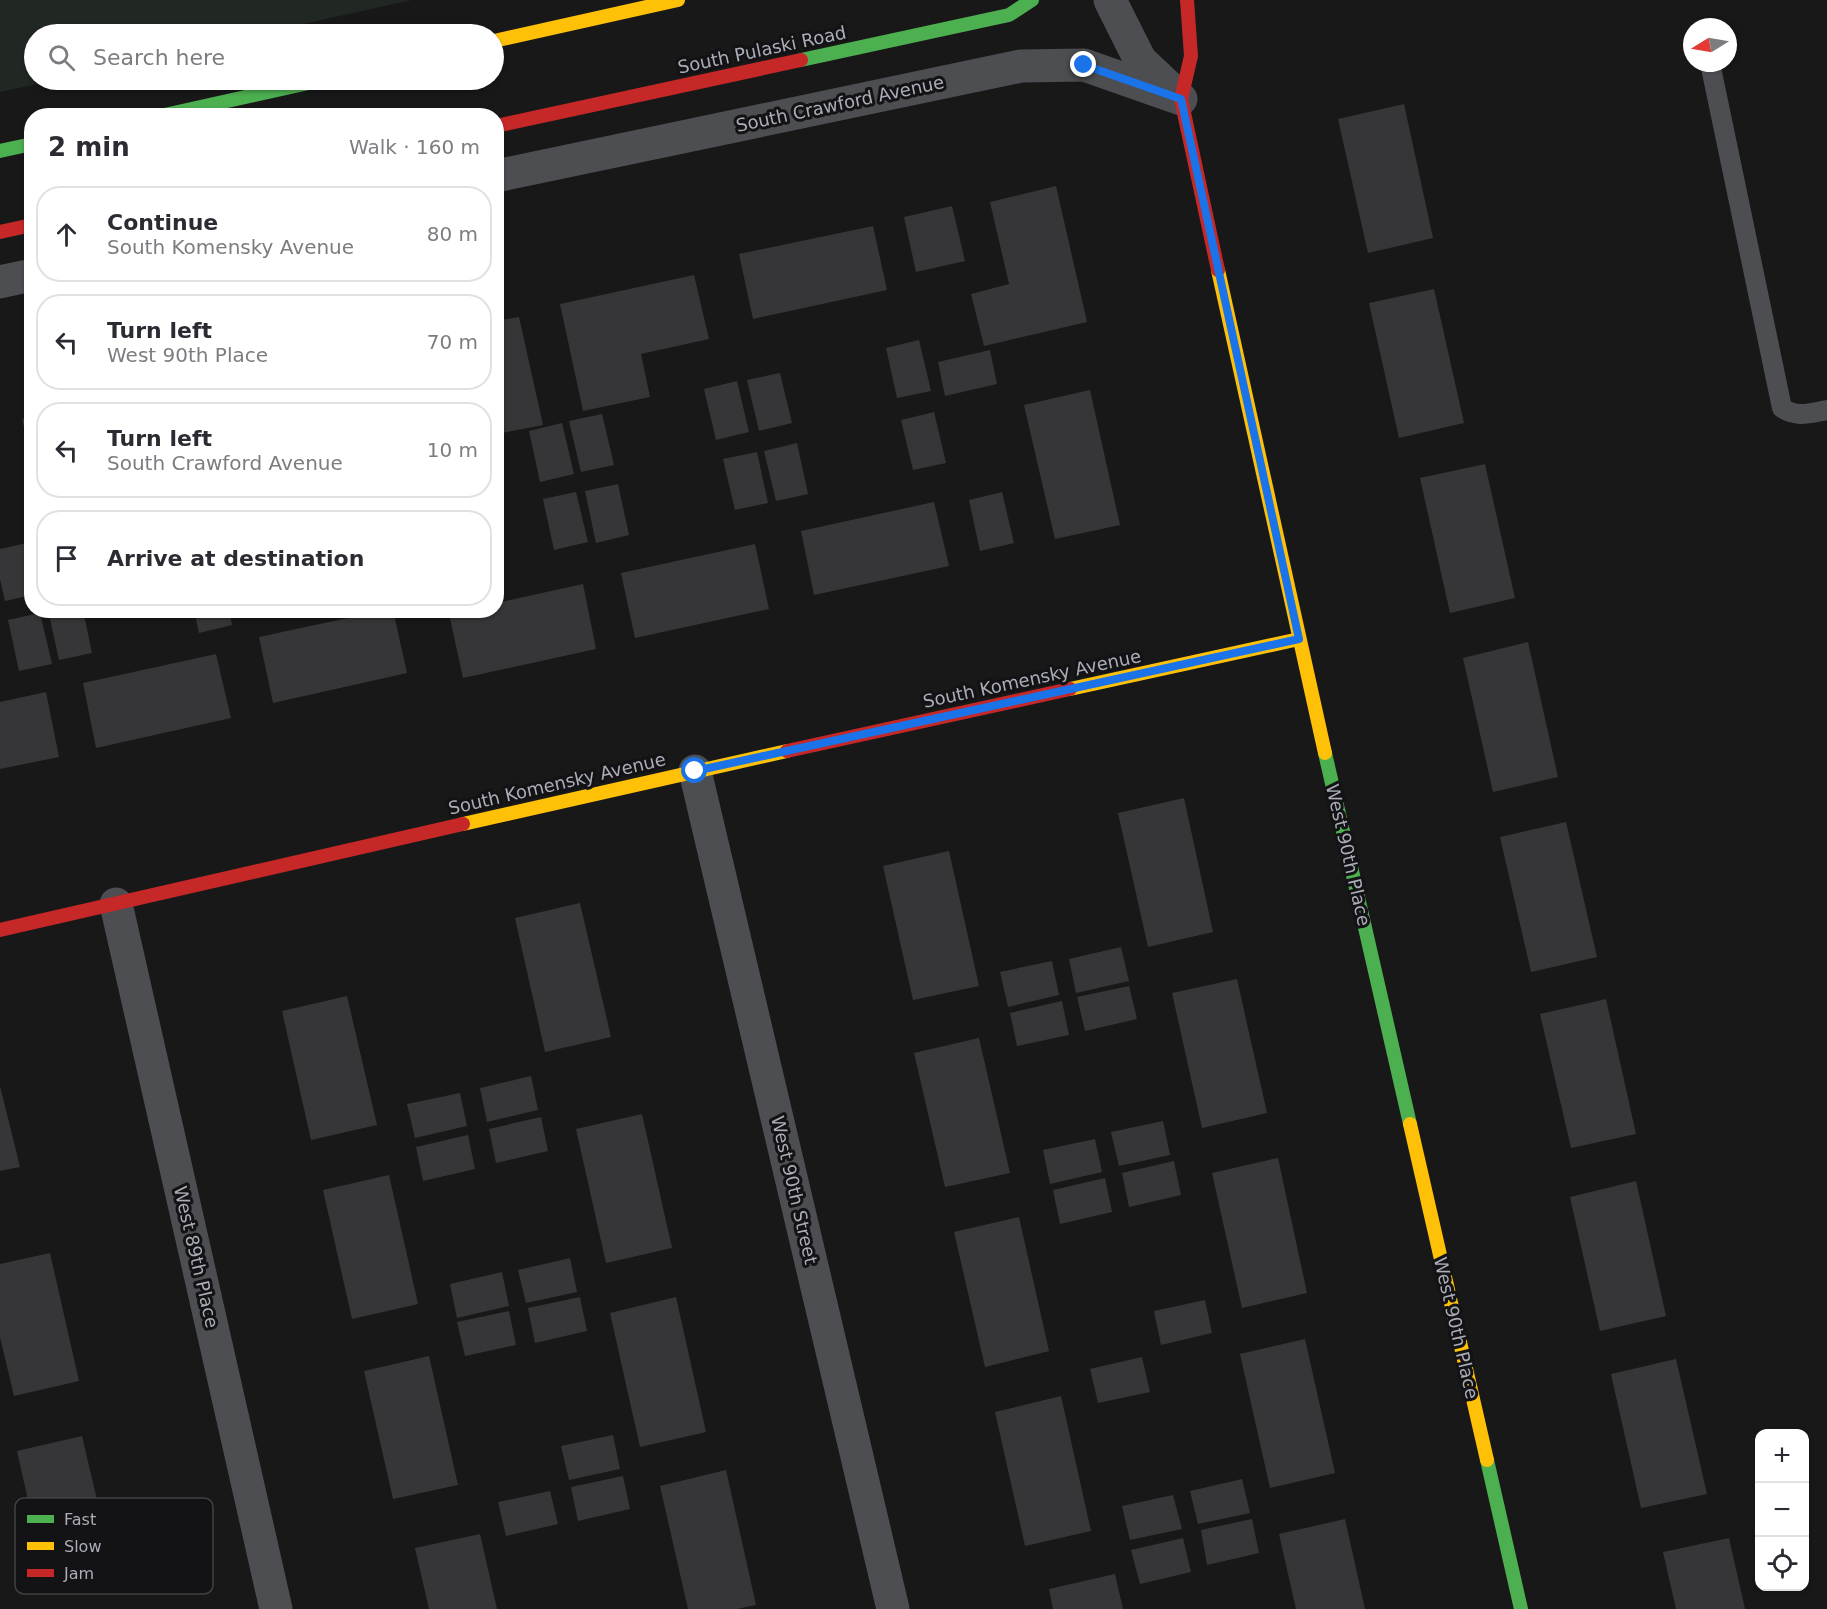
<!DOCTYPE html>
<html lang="en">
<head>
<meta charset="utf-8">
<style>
	body { margin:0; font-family:"DejaVu Sans",sans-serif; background:#f2f2f3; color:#2b2b33 }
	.controls { position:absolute; right:18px; bottom:18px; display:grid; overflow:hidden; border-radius:12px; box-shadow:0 2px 4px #0004 }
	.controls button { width:54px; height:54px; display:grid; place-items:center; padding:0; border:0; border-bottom:2px solid #e1e1e2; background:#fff; color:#2b2b33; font:30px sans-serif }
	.compass { position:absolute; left:1683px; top:18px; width:54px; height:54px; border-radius:50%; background:#fff; box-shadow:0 2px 4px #0004; rotate:259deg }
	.stop { position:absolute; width:18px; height:18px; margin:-14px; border:4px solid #1a73e8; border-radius:50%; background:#fff }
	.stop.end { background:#1a73e8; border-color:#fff; box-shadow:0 2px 6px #0008 }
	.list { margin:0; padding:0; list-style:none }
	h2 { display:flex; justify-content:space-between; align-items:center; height:78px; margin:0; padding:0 24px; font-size:26px }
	h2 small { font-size:20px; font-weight:400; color:#7c7c81 }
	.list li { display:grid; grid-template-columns:39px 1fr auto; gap:18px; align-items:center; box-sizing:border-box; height:96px; margin:0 12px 12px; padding:0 12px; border:2px solid #e1e1e2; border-radius:24px }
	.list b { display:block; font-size:22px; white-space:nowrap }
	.list p { margin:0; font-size:20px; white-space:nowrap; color:#7c7c81 }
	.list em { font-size:20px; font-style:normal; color:#7c7c81 }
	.icon { flex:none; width:33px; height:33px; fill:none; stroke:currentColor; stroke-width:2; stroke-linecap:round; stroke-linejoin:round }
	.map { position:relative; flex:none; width:1827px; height:1609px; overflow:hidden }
	.search { position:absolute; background:#fff; box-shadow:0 2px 4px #0004; left:24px; top:24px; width:480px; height:66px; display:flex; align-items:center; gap:15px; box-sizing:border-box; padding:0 21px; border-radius:33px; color:#7c7c81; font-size:22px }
	.panel { position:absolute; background:#fff; box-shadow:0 2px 4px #0004; left:24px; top:108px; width:480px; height:510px; border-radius:24px }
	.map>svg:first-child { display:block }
	.green { fill:#212722 }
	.building { fill:#363638 }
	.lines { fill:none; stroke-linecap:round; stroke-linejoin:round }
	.lane { stroke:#4d4e51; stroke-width:20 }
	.street { stroke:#4d4e51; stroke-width:33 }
	.fast { stroke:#4caf50; stroke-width:14 }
	.slow { stroke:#ffc107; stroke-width:14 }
	.jam { stroke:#c62828; stroke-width:14 }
	.route { stroke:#1a73e8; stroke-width:8 }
	.labels { text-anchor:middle; stroke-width:6; stroke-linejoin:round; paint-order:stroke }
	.street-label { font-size:18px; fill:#abadb8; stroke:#131214 }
	.key { fill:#131214; stroke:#414045; stroke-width:1.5 }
	.key-label { font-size:16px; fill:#abadb8 }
</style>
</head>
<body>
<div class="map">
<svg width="1827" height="1609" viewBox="0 0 1827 1609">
	<rect width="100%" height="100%" fill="#181818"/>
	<polygon class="green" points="0,0 412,0 258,34 34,34 34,80 57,80 0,92"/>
	<g class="building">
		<polygon points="1404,104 1433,238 1368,253 1338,119"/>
		<polygon points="1056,186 1087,322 984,346 971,294 1009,284 990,202"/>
		<polygon points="952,206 965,261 916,272 904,217"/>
		<polygon points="873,226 887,290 753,319 739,254"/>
		<polygon points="694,275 709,339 641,354 650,397 583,411 560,304"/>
		<polygon points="1434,289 1464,423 1399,438 1369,303"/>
		<polygon points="519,317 543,425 502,433 496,408 496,321"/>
		<polygon points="919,340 931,391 897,398 886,348"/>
		<polygon points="990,350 997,384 945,396 938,362"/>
		<polygon points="780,373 792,423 759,431 747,380"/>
		<polygon points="737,381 749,432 716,440 704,389"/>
		<polygon points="1090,390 1120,525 1055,539 1024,405"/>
		<polygon points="934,412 946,463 913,470 901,420"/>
		<polygon points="602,414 614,465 581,472 569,421"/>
		<polygon points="32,417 32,457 31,457 22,419"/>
		<polygon points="562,423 574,474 540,482 529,431"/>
		<polygon points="797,443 808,494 776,501 764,451"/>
		<polygon points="757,452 768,503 735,510 723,459"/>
		<polygon points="1485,464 1515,598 1450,613 1420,478"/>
		<polygon points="618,484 629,535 596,543 585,491"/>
		<polygon points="576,492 588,542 554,550 543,499"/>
		<polygon points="1002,492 1014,543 980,551 969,500"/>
		<polygon points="934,502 949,566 814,595 801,531"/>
		<polygon points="27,543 32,564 32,595 5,601 0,579 0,549"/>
		<polygon points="755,544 769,609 635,638 621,573"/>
		<polygon points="583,584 596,649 463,678 449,614 464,610 496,610 496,603"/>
		<polygon points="48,610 83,610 92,653 59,660"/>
		<polygon points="194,610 229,610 232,625 199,633"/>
		<polygon points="385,610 393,610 407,673 273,703 259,637"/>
		<polygon points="40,613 52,664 19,671 8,620"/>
		<polygon points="1528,642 1558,777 1493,792 1463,658"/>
		<polygon points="216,654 231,718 96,748 83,683"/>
		<polygon points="46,692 59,757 0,769 0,702"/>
		<polygon points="1184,798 1213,932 1148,947 1118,813"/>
		<polygon points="1566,822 1597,957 1531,972 1500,837"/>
		<polygon points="949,851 979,986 913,1000 883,866"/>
		<polygon points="580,903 611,1037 545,1052 515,918"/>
		<polygon points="1121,947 1129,981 1076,993 1069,959"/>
		<polygon points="1052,961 1059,995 1008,1007 1000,972"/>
		<polygon points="1237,979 1267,1113 1202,1128 1172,993"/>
		<polygon points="1129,986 1137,1019 1085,1031 1077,997"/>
		<polygon points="347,996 377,1125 311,1140 282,1011"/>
		<polygon points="1606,999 1636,1134 1571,1148 1540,1014"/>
		<polygon points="1062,1001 1069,1035 1017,1046 1010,1013"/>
		<polygon points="979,1038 1010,1173 945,1187 914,1053"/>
		<polygon points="531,1076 538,1110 487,1122 480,1088"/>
		<polygon points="0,1086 20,1167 0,1171"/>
		<polygon points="460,1093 467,1126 415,1138 407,1104"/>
		<polygon points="642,1114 672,1248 606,1263 576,1129"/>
		<polygon points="541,1117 548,1151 496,1163 489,1129"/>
		<polygon points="1163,1121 1170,1155 1119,1166 1111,1132"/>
		<polygon points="468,1135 475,1169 423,1181 416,1147"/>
		<polygon points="1095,1139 1102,1172 1050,1184 1043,1150"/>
		<polygon points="1278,1158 1307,1293 1242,1308 1212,1173"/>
		<polygon points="1174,1161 1181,1195 1129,1207 1122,1173"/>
		<polygon points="389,1175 418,1304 352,1319 323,1190"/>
		<polygon points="1105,1178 1112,1212 1060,1224 1053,1190"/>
		<polygon points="1636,1181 1666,1316 1600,1331 1570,1197"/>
		<polygon points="1019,1217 1049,1351 985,1367 954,1232"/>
		<polygon points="50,1253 79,1381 14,1396 0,1337 0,1264"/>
		<polygon points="570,1258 577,1292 526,1303 518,1270"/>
		<polygon points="502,1272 509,1306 457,1318 450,1284"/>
		<polygon points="580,1297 587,1331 535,1343 528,1308"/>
		<polygon points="676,1297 706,1432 640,1447 610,1313"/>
		<polygon points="1205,1300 1212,1333 1161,1345 1154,1311"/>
		<polygon points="509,1311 516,1345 465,1356 457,1322"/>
		<polygon points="1305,1339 1335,1473 1270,1488 1240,1354"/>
		<polygon points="429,1356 458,1485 393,1499 364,1371"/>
		<polygon points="1142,1357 1150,1392 1098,1403 1090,1369"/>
		<polygon points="1676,1359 1707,1494 1641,1508 1611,1374"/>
		<polygon points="1061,1396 1091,1531 1025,1546 995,1412"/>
		<polygon points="613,1435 620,1469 569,1480 561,1446"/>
		<polygon points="82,1436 112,1564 46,1580 17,1451"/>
		<polygon points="726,1470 756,1605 737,1609 688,1609 660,1486"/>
		<polygon points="623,1476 630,1509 578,1521 571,1487"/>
		<polygon points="1242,1479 1250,1513 1198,1524 1190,1491"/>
		<polygon points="550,1491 558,1524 506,1536 498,1502"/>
		<polygon points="1173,1495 1182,1529 1130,1540 1122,1506"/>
		<polygon points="1252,1519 1259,1553 1207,1565 1201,1530"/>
		<polygon points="1345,1519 1365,1609 1296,1609 1279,1534"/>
		<polygon points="480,1534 497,1609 429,1609 415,1548"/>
		<polygon points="1183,1538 1191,1572 1140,1584 1131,1550"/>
		<polygon points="1729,1538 1745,1609 1676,1609 1663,1552"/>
		<polygon points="1115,1574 1123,1609 1053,1609 1049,1589"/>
	</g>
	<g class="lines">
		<path class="lane" d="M1710 63 1782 408C1797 418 1810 413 1827 410"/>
		<g class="street">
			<polyline points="1110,0 1140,60 1173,91"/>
			<polyline points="496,176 1021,66 1084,65 1181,99"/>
			<polyline points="0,282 32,275"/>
			<polyline points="695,771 893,1609"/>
			<polyline points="116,904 276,1609"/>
		</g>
		<g class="fast">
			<polyline points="801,60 1009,15 1032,0"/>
			<polyline points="160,116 322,80"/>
			<polyline points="0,151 32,144"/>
			<polyline points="1325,753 1410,1124"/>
			<polyline points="1487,1460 1521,1609"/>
		</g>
		<g class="slow">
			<polyline points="494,41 678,0"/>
			<polyline points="1218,270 1325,753"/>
			<polyline points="1070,689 1299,639"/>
			<polyline points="463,824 787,751"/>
			<polyline points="1410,1124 1487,1460"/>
		</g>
		<g class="jam">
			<polyline points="1187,0 1191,56 1181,99 1218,270"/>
			<polyline points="496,126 801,60"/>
			<polyline points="0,232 32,225"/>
			<polyline points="787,751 1070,689"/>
			<polyline points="0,930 463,824"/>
		</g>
	</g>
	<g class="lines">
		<polyline class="route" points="695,771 1299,639 1181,99 1084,65"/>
	</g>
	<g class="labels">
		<g class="street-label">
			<text transform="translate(762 50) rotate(-12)" y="6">South Pulaski Road</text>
			<text transform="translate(840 104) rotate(-12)" y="6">South Crawford Avenue</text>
			<text transform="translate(1032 679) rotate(-12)" y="6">South Komensky Avenue</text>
			<text transform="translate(557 784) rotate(-13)" y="6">South Komensky Avenue</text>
			<text transform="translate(1348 855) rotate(77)" y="6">West 90th Place</text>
			<text transform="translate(794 1190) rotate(77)" y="6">West 90th Street</text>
			<text transform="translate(196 1257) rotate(77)" y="6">West 89th Place</text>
			<text transform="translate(1456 1328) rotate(77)" y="6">West 90th Place</text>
		</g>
	</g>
	<rect x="15" y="1498" width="198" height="96" rx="9" class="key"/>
	<rect x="27" y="1515" width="27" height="8" fill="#4caf50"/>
	<rect x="27" y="1542" width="27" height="8" fill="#ffc107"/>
	<rect x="27" y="1569" width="27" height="8" fill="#c62828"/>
	<g class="key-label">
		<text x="64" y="1525">Fast</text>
		<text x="64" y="1552">Slow</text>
		<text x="64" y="1579">Jam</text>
	</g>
</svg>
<div class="controls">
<button>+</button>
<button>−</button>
<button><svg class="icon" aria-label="locate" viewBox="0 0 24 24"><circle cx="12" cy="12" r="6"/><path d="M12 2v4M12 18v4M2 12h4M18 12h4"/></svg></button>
</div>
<svg class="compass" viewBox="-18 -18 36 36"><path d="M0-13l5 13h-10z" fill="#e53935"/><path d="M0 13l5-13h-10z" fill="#7c7c81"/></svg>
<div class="stop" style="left:695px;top:771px"></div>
<div class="stop end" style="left:1084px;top:65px"></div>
<div class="search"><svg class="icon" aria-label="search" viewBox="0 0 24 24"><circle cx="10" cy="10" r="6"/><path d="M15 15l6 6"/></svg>Search here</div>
<section class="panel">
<h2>2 min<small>Walk · 160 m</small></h2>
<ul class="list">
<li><svg class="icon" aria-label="ahead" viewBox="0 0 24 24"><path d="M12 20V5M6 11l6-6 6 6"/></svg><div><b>Continue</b><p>South Komensky Avenue</p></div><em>80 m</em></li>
<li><svg class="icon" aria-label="left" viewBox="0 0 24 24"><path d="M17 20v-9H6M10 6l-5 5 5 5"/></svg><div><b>Turn left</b><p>West 90th Place</p></div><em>70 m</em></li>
<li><svg class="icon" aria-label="left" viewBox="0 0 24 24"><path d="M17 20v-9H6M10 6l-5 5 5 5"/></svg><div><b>Turn left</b><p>South Crawford Avenue</p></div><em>10 m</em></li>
<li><svg class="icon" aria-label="arrive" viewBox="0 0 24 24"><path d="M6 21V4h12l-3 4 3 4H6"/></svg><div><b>Arrive at destination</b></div></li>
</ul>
</section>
</div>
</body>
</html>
